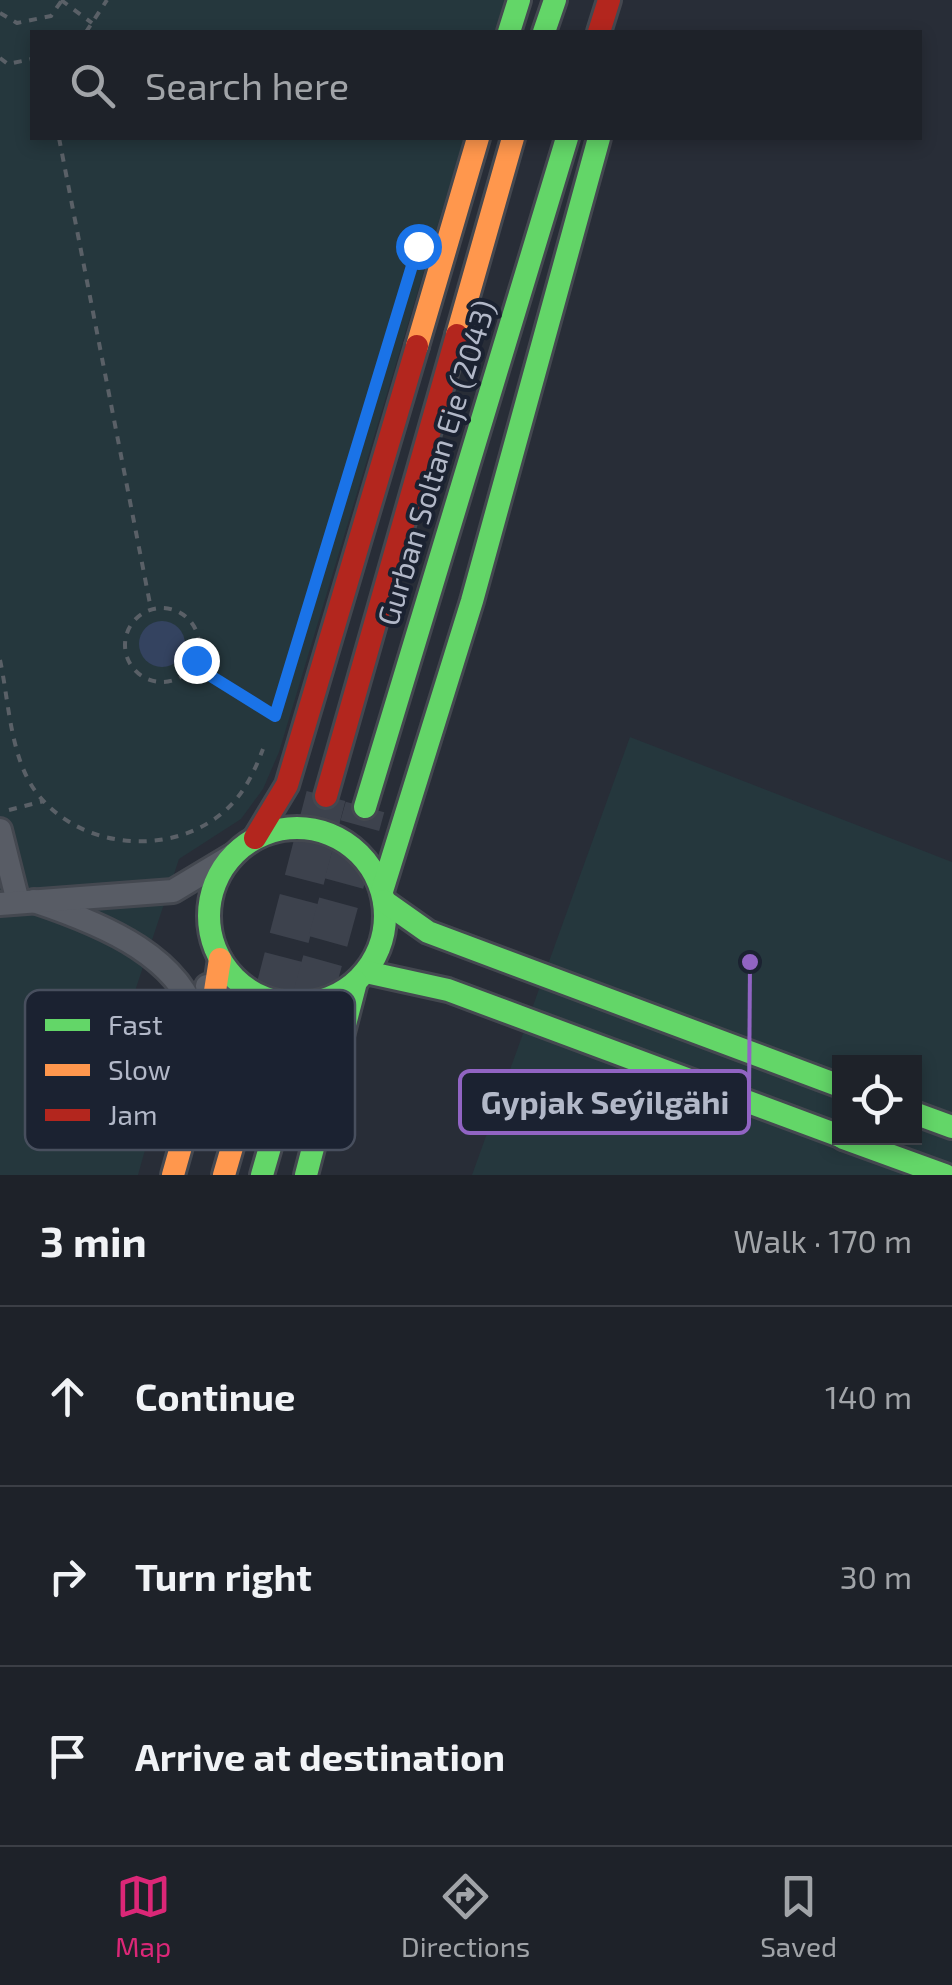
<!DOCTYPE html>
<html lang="en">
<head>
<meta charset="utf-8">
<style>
	body { margin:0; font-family:"Exo 2",sans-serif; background:#2b2f35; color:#f1f3f6 }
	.controls { position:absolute; right:30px; bottom:30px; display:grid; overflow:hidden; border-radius:0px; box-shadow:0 5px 15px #0003 }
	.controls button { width:90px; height:90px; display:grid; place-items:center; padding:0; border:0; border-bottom:2px solid #3c3f46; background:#1e2229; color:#f1f3f6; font:50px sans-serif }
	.stop { position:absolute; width:30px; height:30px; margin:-22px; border:8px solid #1a73e8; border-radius:50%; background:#fff }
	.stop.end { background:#1a73e8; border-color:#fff; box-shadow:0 2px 10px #0008 }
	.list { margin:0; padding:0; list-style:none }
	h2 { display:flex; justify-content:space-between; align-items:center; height:130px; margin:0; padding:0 40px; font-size:42px }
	h2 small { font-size:32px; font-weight:400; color:#a1a4a8 }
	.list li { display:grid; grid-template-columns:65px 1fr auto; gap:30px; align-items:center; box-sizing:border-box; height:180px; padding:0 40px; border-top:2px solid #3c3f46 }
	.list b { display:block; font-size:38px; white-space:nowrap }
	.list em { font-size:32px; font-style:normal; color:#a1a4a8 }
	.icon { flex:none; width:55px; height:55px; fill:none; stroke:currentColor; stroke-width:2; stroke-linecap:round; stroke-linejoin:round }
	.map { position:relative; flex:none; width:952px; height:1175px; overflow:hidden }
	.search { position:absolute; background:#1e2229; box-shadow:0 5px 15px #0003; left:30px; right:30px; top:30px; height:110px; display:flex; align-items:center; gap:25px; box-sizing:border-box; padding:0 35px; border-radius:0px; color:#a1a4a8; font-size:38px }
	.sheet { height:670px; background:#1e2229 }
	nav { display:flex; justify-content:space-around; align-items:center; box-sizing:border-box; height:140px; border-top:2px solid #3c3f46; background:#1e2229; font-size:28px; color:#a1a4a8 }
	nav a { display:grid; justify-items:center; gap:5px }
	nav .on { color:#db2777 }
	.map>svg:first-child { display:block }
	.green { fill:#25373d; fill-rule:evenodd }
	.water { fill:#344360 }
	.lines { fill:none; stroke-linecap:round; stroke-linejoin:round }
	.highway-tunnel { stroke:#3d424d; stroke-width:40; stroke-dasharray:40 20; stroke-linecap:butt }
	.street-casing { stroke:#444850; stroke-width:28 }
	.fast-casing { stroke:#444850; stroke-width:28 }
	.slow-casing { stroke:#444850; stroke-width:28 }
	.jam-casing { stroke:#444850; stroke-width:28 }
	.path { stroke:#5a6067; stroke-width:4; stroke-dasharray:8 8; stroke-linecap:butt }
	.street { stroke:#585c65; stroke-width:22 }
	.fast { stroke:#63d668; stroke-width:22 }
	.slow { stroke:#ff974d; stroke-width:22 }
	.jam { stroke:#b3261e; stroke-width:22 }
	.route { stroke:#1a73e8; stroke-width:12 }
	.labels { text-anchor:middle; stroke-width:8; stroke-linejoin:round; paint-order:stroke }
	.street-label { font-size:30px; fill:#b2b8c8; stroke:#1b2231 }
	.key { fill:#1b2231; stroke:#484f5e; stroke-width:2.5 }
	.key-label { font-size:28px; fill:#b2b8c8 }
	.leader { fill:none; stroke:#9164c3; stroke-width:4 }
	.callout-dot { fill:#9164c3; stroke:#1b2231; stroke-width:4 }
	.callout { fill:#1b2231; stroke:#9164c3; stroke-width:4 }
	.callout-label { font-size:32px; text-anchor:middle; font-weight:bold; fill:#b2b8c8 }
</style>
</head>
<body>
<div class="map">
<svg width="952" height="1175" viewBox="0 0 952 1175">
	<rect width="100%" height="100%" fill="#282d37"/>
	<g class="green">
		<polygon points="0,0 505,0 495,32 32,32 32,138 464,138 279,752 263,789 241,819 179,859 135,991 159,1055 161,1093 138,1175 0,1175"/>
		<path d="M630 737 952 862V1175H472ZM840 1062H914V1138H840Z"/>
	</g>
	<circle class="water" cx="162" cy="644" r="23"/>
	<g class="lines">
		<g class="highway-tunnel">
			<polyline points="259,1054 326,796"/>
			<polyline points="296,1057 365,807"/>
		</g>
		<g class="street-casing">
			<g id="street">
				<polyline points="0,830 18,902"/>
				<path d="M34 901C97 922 193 958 200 1037"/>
				<polyline points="0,904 173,891 233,855"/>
				<polyline points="207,986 258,996"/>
			</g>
		</g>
		<g class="fast-casing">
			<g id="fast">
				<polyline points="509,32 519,0"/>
				<polyline points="544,32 555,0"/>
				<polyline points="365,807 567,138"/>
				<circle cx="297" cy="916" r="88"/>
				<polyline points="382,891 472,601 599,138"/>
				<polyline points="384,901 428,932 840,1086"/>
				<polyline points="366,972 448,990 840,1136"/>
				<polyline points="914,1113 952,1127"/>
				<polyline points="843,1138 945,1175"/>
				<polyline points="262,1175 296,1057"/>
				<polyline points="306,1175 356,982"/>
			</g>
		</g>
		<g class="slow-casing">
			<g id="slow">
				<polyline points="457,335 513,138"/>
				<polyline points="417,346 478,138"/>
				<polyline points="173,1175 203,1068 220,959"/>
				<polyline points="224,1175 259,1054"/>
			</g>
		</g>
		<g class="jam-casing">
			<g id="jam">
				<polyline points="599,32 609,0"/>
				<polyline points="326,796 457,335"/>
				<polyline points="255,838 287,785 417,346"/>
			</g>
		</g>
		<g class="path">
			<polyline points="61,0 92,23"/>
			<polyline points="0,13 17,23 51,16 62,0"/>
			<polyline points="86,32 107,0"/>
			<polyline points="0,58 8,64 32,59"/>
			<polyline points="59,138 151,609"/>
			<circle cx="162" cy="645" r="37"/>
			<path d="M0 660C9 701 10 757 36 792 80 851 175 858 228 808 245 792 255 770 263 749"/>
			<polyline points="193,665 273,716"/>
			<polyline points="9,810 44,801"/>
		</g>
		<use href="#street" class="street"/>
		<use href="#fast" class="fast"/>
		<use href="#slow" class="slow"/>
		<use href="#jam" class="jam"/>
	</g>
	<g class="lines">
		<polyline class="route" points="196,660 193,665 275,716 418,246"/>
	</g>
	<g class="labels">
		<g class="street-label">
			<text transform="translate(437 463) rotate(-73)" y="10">Gurban Soltan Eje (2043)</text>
		</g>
	</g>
	<rect x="25" y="990" width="330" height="160" rx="15" class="key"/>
	<rect x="45" y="1019" width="45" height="12" fill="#63d668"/>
	<rect x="45" y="1064" width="45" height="12" fill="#ff974d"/>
	<rect x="45" y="1109" width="45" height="12" fill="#b3261e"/>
	<g class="key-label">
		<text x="108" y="1035">Fast</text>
		<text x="108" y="1080">Slow</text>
		<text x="108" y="1125">Jam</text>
	</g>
	<path class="leader" d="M750 962L749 1102"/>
	<circle class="callout-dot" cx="750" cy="962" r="10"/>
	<rect class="callout" x="460" y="1071" width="289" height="62" rx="10"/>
	<g class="callout-label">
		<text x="605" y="1114">Gypjak Seýilgähi</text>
	</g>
</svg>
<div class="controls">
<button><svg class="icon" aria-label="locate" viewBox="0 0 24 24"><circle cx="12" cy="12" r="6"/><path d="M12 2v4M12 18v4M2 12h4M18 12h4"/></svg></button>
</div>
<div class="stop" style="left:418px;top:246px"></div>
<div class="stop end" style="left:196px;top:660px"></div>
<div class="search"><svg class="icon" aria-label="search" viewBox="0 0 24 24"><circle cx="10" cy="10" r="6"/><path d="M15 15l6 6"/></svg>Search here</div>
</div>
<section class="sheet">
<h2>3 min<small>Walk · 170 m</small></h2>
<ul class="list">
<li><svg class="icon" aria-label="ahead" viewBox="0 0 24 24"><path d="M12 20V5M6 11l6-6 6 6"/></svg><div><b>Continue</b></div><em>140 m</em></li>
<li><svg class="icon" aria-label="right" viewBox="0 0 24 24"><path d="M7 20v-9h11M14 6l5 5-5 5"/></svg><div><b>Turn right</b></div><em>30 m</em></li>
<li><svg class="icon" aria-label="arrive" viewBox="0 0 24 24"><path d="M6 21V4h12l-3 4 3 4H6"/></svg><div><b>Arrive at destination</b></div></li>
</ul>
</section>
<nav>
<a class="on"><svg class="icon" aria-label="map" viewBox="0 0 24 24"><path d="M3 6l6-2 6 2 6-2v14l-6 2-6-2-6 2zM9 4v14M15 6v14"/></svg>Map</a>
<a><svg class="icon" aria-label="directions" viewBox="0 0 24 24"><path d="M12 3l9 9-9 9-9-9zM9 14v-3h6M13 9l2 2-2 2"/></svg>Directions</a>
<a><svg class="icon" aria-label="saved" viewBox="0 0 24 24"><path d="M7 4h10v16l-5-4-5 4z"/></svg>Saved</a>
</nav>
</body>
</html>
